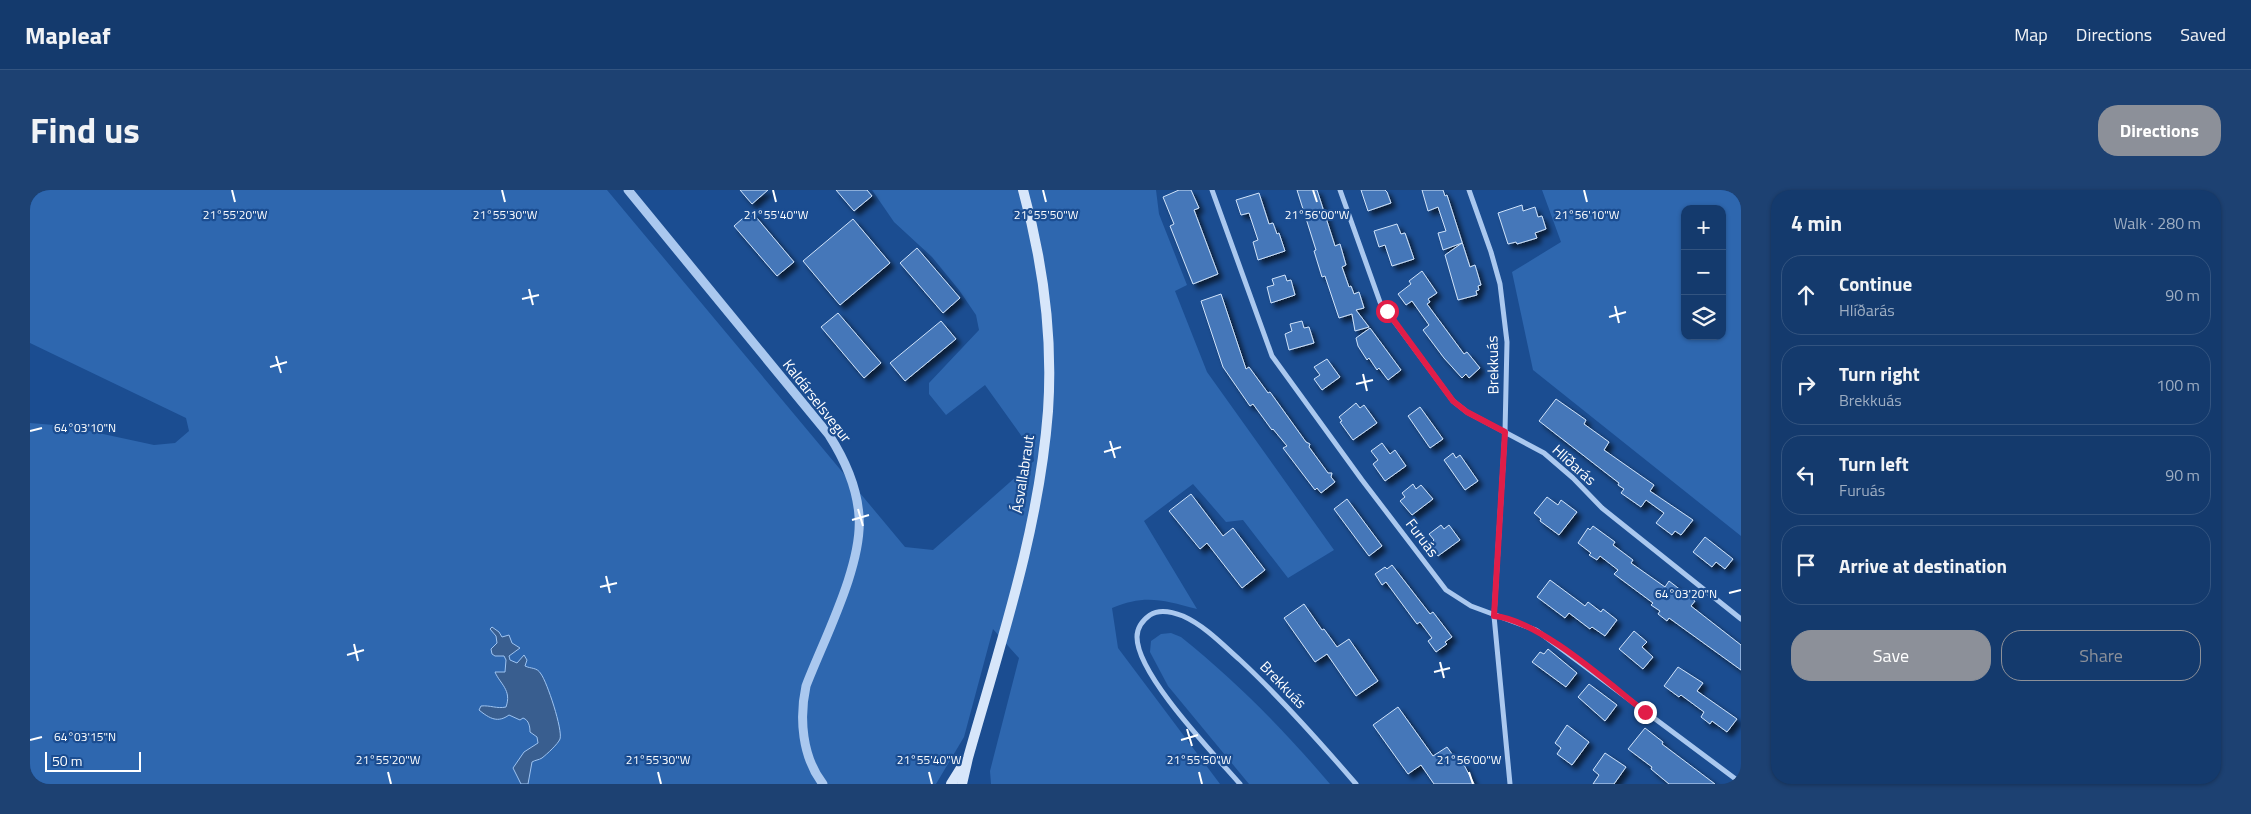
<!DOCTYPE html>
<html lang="en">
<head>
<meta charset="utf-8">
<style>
	body { margin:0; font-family:"Titillium Web",sans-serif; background:#1d4172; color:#f1f3f6 }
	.controls { position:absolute; right:15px; top:15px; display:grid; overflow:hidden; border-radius:10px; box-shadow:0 1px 4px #0004 }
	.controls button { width:45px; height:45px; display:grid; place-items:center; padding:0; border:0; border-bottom:1px solid #335480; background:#143a6d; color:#f1f3f6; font:25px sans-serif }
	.scale { position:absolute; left:15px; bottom:12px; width:96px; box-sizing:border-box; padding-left:5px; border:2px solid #fff; border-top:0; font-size:14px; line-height:18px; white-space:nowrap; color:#fff; -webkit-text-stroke:4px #1b4d91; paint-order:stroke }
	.stop { position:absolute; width:15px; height:15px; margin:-11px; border:4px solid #e11d48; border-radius:50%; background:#fff }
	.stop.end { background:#e11d48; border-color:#fff; box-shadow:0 1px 5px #0008 }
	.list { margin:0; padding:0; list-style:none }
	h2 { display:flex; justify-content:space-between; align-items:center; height:65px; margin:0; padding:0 20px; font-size:21px }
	h2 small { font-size:16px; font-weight:400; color:#9dadc2 }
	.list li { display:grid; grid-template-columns:32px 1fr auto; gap:15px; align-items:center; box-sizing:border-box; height:80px; margin:0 10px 10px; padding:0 10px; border:1px solid #335480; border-radius:20px }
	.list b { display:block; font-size:19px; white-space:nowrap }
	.list p { margin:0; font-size:16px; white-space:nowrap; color:#9dadc2 }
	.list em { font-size:16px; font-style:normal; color:#9dadc2 }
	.actions { display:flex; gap:10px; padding:15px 20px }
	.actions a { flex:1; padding:11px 0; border:1px solid #8c9099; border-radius:20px; text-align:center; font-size:18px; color:#8c9099 }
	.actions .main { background:#8c9099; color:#fff }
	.icon { flex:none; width:28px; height:28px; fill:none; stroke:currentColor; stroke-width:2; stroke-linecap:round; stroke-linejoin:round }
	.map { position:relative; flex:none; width:1711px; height:594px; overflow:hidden; border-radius:20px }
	header { display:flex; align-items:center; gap:30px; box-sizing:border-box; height:70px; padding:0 25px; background:#143a6d; border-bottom:1px solid #335480 }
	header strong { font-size:24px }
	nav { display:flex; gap:28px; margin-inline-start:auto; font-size:18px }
	.intro { display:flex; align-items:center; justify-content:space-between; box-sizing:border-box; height:120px; padding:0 30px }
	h1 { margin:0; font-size:35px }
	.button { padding:12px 22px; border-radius:20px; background:#8c9099; color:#fff; font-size:18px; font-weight:700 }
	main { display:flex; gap:30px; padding:0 30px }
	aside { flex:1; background:#143a6d; border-radius:20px; box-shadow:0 1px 4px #0004 }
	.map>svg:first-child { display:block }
	.green { fill:#2e67af; fill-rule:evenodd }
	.water { fill:#395e8f; stroke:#9dc3f1 }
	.building { fill:#4477b9; stroke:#d0e3fa; filter:url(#shadow) }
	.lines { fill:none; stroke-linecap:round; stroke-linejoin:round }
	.minor { stroke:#aac8ef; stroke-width:5 }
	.tertiary { stroke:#aac8ef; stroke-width:9 }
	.secondary { stroke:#d7e6fa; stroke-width:10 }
	.route { stroke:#e11d48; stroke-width:6 }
	.ticks { fill:none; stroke:#fff; stroke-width:2 }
	.labels { text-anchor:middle; stroke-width:4.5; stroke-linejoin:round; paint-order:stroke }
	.street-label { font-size:15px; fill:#fff; stroke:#1b4d91 }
	.ticks-label { font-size:12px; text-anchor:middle; fill:#fff; stroke:#1b4d91; stroke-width:4.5; stroke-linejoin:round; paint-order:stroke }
</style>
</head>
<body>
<header>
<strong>Mapleaf</strong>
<nav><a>Map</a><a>Directions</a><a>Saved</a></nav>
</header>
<div class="intro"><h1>Find us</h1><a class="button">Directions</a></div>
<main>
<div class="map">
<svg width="1711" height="594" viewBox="0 0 1711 594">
	<defs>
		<filter id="shadow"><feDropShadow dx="4.5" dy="4.5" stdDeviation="2.5" flood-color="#0009"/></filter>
	</defs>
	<rect width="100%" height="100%" fill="#1b4d91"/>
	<g class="green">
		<path d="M0 0H577L875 357 903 360 1004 271 1003 262 955 195 916 225 899 204V193L949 140 946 125 929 100 902 67 864 32 842 0H1126L1129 24 1157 95 1145 101 1177 182 1304 360 1258 388 1213 330 1196 332 1163 294 1114 331 1167 419C1133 410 1115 404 1082 418L1088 458 1190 594H961L960 581 989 468 963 439 934 547 906 594H0V233L36 236 124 255 145 253 159 241 156 228 0 153Z"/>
		<path d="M1512 0H1711V346L1503 180 1482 82 1531 52ZM1655 19H1692V146H1655Z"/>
		<path d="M1141 443 1151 447C1206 491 1254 540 1300 594H1219L1138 496 1120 462 1121 451 1131 444Z"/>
	</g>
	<path class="water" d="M462 437 469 442 472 447 479 445 482 453 490 458 479 466 480 470 487 473 494 465 497 470 495 476C501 479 507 477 511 484 517 492 533 540 530 549 528 554 517 564 512 568 509 570 505 570 502 572L498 594H491L483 578 494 562 508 553 507 547 500 542C500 537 499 530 493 528L490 530 479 525C468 533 460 529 449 520L451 516C460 515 467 519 476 517 482 500 470 494 465 482H475L476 470 474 466H465L462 464 461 459 467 453 466 446 460 439Z"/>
	<g class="building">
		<polygon points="710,0 738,0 722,14"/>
		<polygon points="806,0 837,0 842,6 824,21"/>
		<polygon points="1149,0 1161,0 1169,18 1164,20 1188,84 1163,94 1140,36 1144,34 1133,7"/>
		<polygon points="1267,0 1287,0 1305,56 1310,54 1316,75 1312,77 1319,97 1321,96 1324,104 1329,102 1334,118 1326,120 1339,137 1325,141 1322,124 1309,128 1295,86 1292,87 1284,61 1286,60"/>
		<polygon points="1331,0 1355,0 1357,2 1361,13 1338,21"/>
		<polygon points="1392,0 1413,0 1415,6 1417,5 1440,77 1445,75 1451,95 1448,96 1449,100 1446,101 1447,105 1428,110 1415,65 1432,53 1413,60 1408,43 1416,41 1408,17 1398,21"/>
		<polygon points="1229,3 1239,34 1243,33 1247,44 1249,43 1255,61 1228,70 1223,52 1228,50 1219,23 1211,25 1206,10"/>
		<polygon points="1492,15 1493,21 1505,17 1508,27 1512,26 1516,39 1505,43 1507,48 1487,54 1486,52 1478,54 1468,23"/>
		<polygon points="721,21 764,72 747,86 704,36"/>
		<polygon points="823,29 860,73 810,115 773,71"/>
		<polygon points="1367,34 1371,44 1375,43 1384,69 1362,76 1355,55 1349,57 1344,41"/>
		<polygon points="887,58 930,108 913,123 870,73"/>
		<polygon points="1392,81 1407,103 1398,109 1400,112 1397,114 1434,164 1437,162 1450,178 1439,188 1436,184 1432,188 1414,168 1393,140 1399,135 1382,111 1376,115 1368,104 1381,94 1379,91"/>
		<polygon points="1255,85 1257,91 1261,90 1265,105 1241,113 1237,97 1244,95 1242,89"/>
		<polygon points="1191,104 1216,179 1219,177 1238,203 1240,202 1276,252 1280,254 1279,257 1298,283 1302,283 1301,287 1305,292 1291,303 1287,298 1285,300 1253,258 1257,256 1243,239 1242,240 1223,214 1220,216 1193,177 1171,111"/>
		<polygon points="808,123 851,173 834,188 791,137"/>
		<polygon points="911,131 926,149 875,191 860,173"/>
		<polygon points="1272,131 1274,138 1279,137 1284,153 1259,160 1255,144 1262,141 1260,134"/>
		<polygon points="1340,138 1371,180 1358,190 1349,178 1347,180 1339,168 1337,170 1328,156 1326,148"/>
		<polygon points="1297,169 1310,187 1292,200 1284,189 1290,185 1284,177"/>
		<polygon points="1526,209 1556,230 1554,234 1579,252 1574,260 1624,295 1620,301 1663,330 1651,345 1645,341 1642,345 1626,333 1634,323 1616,310 1611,317 1591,303 1594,299 1588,295 1589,293 1509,231"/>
		<polygon points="1326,213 1330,218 1334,215 1347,233 1323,250 1310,232 1312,231 1309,227"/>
		<polygon points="1390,217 1413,249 1400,258 1378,226"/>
		<polygon points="1352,253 1360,264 1365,260 1376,276 1355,291 1343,274 1348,270 1341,261"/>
		<polygon points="1423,263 1426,268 1430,265 1448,291 1435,300 1414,270"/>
		<polygon points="1383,294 1386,299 1391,295 1403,309 1382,325 1370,311 1375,307 1372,303"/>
		<polygon points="1161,304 1193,346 1203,338 1235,380 1212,398 1177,353 1170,359 1139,321"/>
		<polygon points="1517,307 1528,315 1531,310 1547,322 1529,345 1510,331 1511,329 1504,323"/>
		<polygon points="1317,309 1352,356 1339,366 1304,319"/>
		<polygon points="1411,335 1414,339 1419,335 1430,350 1408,366 1400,354 1404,350 1399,344"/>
		<polygon points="1563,336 1585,352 1583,355 1603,370 1601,373 1635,397 1639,391 1665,411 1661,416 1711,455 1711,480 1639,428 1637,431 1628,424 1630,421 1621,415 1623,413 1584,384 1588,380 1570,366 1567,370 1559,365 1561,363 1548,353 1558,338 1560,340"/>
		<polygon points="1675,347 1703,369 1695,379 1686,372 1682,377 1663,362"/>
		<polygon points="1362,375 1400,424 1403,422 1422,447 1415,452 1417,454 1406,462 1398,451 1402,448 1390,432 1387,434 1356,392 1352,395 1345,384 1355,377 1357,379"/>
		<polygon points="1520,390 1555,416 1558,412 1571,422 1573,419 1587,430 1575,446 1562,437 1560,439 1539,423 1535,428 1507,407"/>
		<polygon points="1274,414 1292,440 1294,439 1307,457 1319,449 1348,491 1326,506 1297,464 1285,472 1254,428"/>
		<polygon points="1604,441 1617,452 1612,457 1623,467 1613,479 1589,459"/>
		<polygon points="1518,459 1547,483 1536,497 1502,472 1510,462 1514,464"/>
		<polygon points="1648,477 1673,493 1667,501 1707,529 1697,542 1682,531 1680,534 1671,527 1674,522 1651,505 1649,507 1634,496"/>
		<polygon points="1559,494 1587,515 1575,531 1548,507"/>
		<polygon points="1368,517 1403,566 1417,557 1430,575 1433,573 1444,594 1404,594 1391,575 1378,584 1343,535"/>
		<polygon points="1537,535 1559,552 1542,575 1527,564 1531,558 1525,553"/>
		<polygon points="1615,538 1633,552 1632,554 1685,594 1639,594 1621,579 1622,577 1598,559"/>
		<polygon points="1575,563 1596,577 1584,594 1563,594 1569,585 1563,580"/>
	</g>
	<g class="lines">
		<g class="minor">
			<polyline points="1182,0 1242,166 1332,290 1416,400 1441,416 1506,440 1711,593"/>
			<polyline points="1310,0 1350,112 1423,211 1437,222 1514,263 1543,288 1572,318 1711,429"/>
			<polyline points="1439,0 1461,62 1470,94 1477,152 1475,242 1464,426 1480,594"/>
			<path d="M1210 594C1184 564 1107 485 1107 447 1107 438 1113 430 1120 425 1129 419 1143 422 1153 426 1175 436 1192 454 1210 470 1251 508 1289 551 1326 594"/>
		</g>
		<path class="tertiary" d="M598 0 799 245C815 270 827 296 829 326 833 375 794 449 776 496 769 528 772 567 793 594"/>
		<g class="secondary">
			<polyline points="921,594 934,573"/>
			<path d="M932 594 938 568C970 455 1009 340 1018 221 1023 147 1013 72 993 0"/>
		</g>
	</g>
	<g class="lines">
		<path class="route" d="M1357 121 1423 211 1437 222 1475 242 1464 426C1509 430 1578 493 1615 522"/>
	</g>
	<path class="ticks" d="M202 0 205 12M472 0 475 12M743 0 746 12M1013 0 1016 12M1283 0 1287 12M1554 0 1557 12M499 99 503 115M492 109 509 105M1585 116 1589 133M1579 127 1596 122M246 166 251 183M240 177 257 172M1333 184 1337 201M1326 194 1343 190M0 241 12 238M1080 251 1085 268M1074 262 1091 257M828 319 833 336M822 330 839 325M576 386 580 403M570 397 587 393M1699 403 1711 400M324 454 328 471M317 465 334 460M1410 472 1414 488M1404 482 1420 478M1157 539 1162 556M0 550 12 547M1151 550 1168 545M358 582 361 594M628 582 631 594M899 582 902 594M1169 582 1172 594M1439 582 1443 594"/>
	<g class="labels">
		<g class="street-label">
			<text transform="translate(1463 175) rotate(-91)" y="5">Brekkuás</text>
			<text transform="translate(787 211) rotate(52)" y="5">Kaldárselsvegur</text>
			<text transform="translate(1544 275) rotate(42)" y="5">Hlíðarás</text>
			<text transform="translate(993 284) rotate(-81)" y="5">Ásvallabraut</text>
			<text transform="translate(1392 348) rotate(53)" y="5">Furuás</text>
			<text transform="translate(1253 495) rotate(46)" y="5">Brekkuás</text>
		</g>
	</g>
	<g class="ticks-label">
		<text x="205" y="29">21°55'20"W</text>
		<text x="475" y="29">21°55'30"W</text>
		<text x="746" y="29">21°55'40"W</text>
		<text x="1016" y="29">21°55'50"W</text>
		<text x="1287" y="29">21°56'00"W</text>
		<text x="1557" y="29">21°56'10"W</text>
		<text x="55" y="242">64°03'10"N</text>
		<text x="1656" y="408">64°03'20"N</text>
		<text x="55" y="551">64°03'15"N</text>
		<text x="358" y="574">21°55'20"W</text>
		<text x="628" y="574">21°55'30"W</text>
		<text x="899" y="574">21°55'40"W</text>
		<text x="1169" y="574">21°55'50"W</text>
		<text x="1439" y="574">21°56'00"W</text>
	</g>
</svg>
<div class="controls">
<button>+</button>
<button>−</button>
<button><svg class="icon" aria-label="layers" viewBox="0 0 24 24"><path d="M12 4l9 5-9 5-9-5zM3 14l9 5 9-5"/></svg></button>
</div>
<div class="scale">50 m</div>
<div class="stop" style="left:1357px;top:121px"></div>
<div class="stop end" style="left:1615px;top:522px"></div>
</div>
<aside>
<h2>4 min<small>Walk · 280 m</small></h2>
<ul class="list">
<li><svg class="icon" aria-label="ahead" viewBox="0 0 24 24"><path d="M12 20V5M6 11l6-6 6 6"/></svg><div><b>Continue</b><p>Hlíðarás</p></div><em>90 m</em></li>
<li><svg class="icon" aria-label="right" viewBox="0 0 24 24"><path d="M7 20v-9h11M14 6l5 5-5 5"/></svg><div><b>Turn right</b><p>Brekkuás</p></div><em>100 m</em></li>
<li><svg class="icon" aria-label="left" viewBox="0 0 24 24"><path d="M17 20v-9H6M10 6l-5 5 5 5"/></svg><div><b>Turn left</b><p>Furuás</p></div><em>90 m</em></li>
<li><svg class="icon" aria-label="arrive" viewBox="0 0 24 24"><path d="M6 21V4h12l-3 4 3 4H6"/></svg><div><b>Arrive at destination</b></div></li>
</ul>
<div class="actions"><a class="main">Save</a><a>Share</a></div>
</aside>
</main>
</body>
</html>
